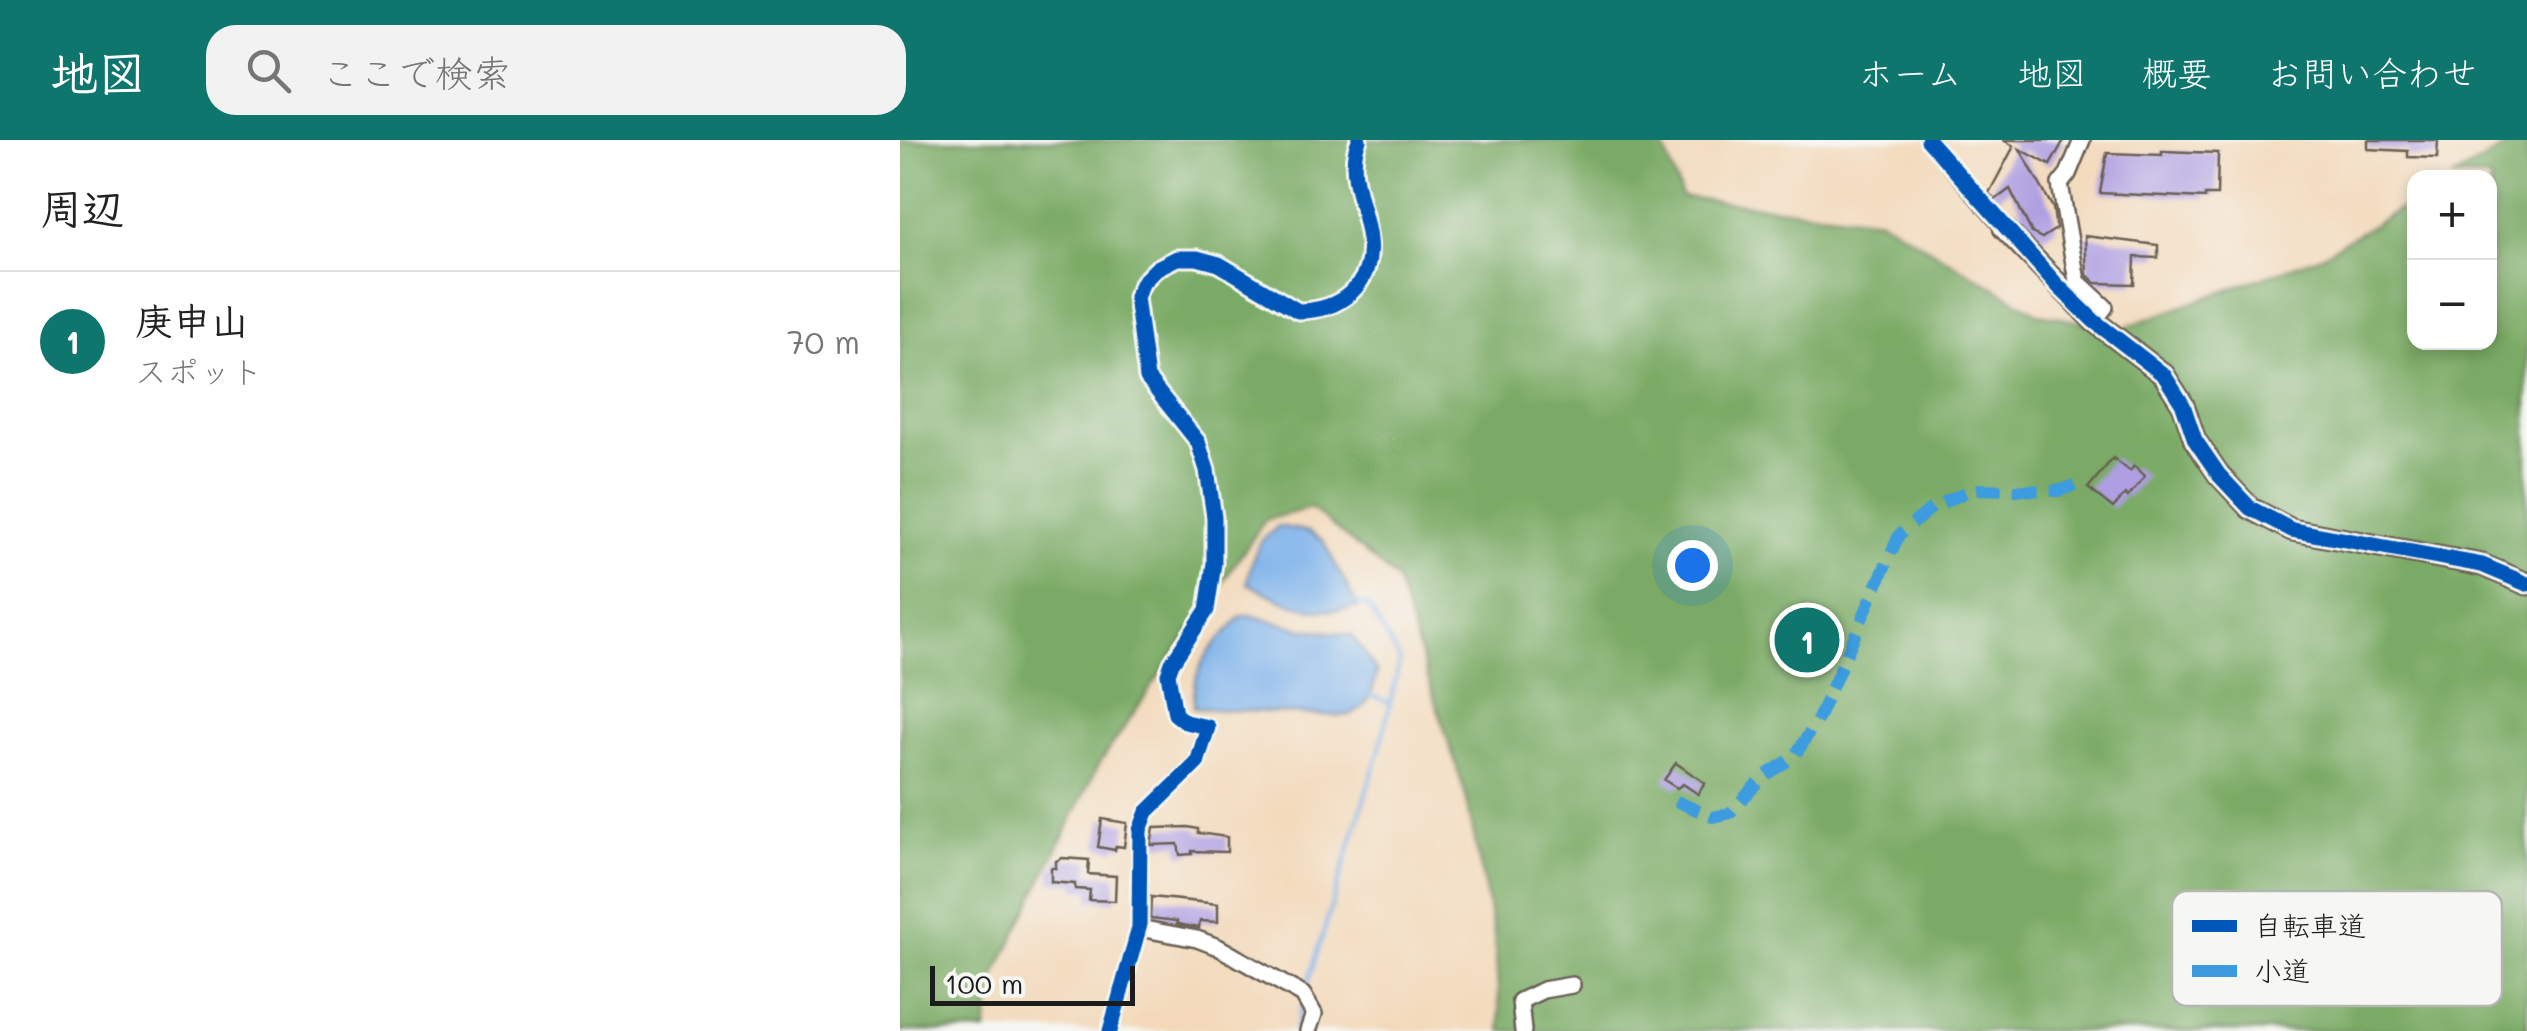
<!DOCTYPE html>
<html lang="ja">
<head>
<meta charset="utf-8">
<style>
	body { margin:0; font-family:Mali,"Klee One",sans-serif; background:#f2f2f2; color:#222 }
	.controls { position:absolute; right:30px; top:30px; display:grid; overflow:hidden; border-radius:20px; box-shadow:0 5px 15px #0003 }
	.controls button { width:90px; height:90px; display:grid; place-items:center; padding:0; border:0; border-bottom:2px solid #e0e0e0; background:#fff; color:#222; font:50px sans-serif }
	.scale { position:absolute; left:30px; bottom:25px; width:205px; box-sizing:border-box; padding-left:10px; border:5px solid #1c1c1c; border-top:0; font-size:28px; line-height:35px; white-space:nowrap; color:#1c1c1c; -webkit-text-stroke:8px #f6f6f2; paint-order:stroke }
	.you { position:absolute; left:792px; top:425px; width:35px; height:35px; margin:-25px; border:8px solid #fff; border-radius:50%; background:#1a73e8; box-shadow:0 0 0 15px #1a73e833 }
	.badge { display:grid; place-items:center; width:65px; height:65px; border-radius:50%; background:#0f766e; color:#fff; font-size:32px; font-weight:700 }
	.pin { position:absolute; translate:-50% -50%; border:5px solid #fff; box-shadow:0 2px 10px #0006 }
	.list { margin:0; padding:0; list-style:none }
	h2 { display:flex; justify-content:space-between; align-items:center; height:130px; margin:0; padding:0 40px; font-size:42px }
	h2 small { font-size:32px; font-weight:400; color:#767676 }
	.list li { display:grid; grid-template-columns:65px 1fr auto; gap:30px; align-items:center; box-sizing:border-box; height:140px; padding:0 40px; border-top:2px solid #e0e0e0 }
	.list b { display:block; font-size:38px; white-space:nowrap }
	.list p { margin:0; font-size:32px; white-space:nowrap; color:#767676 }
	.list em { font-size:32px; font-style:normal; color:#767676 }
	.icon { flex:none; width:55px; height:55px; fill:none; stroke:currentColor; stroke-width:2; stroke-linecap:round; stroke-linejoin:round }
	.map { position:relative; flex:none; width:1627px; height:891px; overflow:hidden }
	header { display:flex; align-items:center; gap:60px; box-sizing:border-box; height:140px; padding:0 50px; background:#0f766e; color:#fff }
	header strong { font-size:48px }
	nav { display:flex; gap:55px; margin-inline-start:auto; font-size:35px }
	.search { width:700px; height:90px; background:#f2f2f2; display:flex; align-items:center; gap:25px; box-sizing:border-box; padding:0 35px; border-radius:30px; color:#767676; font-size:38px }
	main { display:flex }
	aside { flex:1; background:#fff }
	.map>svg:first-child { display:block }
	.forest { fill:#7aaa65; stroke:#4b6340; stroke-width:2.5 }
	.water { fill:#7cb1ea; stroke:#4c6683; stroke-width:2.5 }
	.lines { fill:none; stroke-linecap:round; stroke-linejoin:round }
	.stream { stroke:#7cb1ea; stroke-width:4 }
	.building { fill:#af9ee1 }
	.minor-casing { stroke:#675e53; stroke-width:20 }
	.tertiary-casing { stroke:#675e53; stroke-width:25 }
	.minor { stroke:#fff; stroke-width:15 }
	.tertiary { stroke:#fff; stroke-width:20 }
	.quiet { stroke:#3c9bdf; stroke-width:12; stroke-dasharray:25 12; stroke-linecap:butt }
	.cycleway-casing { stroke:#f6f6f2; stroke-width:21 }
	.cycleway { stroke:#0057b8; stroke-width:15 }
	.key { fill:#f6f6f2; stroke:#b5b5b2; stroke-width:2.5 }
	.key-label { font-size:28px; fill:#1c1c1c }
</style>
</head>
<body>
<header>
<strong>地図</strong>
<div class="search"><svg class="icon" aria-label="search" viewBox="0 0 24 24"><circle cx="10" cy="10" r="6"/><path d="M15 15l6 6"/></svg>ここで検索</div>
<nav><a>ホーム</a><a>地図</a><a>概要</a><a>お問い合わせ</a></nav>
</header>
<main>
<aside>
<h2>周辺<small></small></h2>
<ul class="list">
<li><span class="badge">1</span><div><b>庚申山</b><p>スポット</p></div><em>70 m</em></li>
</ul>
</aside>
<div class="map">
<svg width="1627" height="891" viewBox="0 0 1627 891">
	<rect width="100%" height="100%" fill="#f6f6f2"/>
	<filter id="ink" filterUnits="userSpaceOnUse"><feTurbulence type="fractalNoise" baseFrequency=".01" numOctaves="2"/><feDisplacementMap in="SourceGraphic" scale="20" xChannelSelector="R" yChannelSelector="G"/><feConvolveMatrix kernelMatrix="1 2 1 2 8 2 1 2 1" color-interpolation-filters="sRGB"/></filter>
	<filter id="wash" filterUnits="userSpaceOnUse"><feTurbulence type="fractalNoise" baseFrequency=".0048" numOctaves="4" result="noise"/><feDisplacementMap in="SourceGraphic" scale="40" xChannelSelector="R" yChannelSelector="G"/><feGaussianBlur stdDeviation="2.25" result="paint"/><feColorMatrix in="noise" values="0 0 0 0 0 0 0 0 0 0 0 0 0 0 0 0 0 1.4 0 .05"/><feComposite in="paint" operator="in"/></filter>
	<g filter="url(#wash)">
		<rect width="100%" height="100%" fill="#f3d9ba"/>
		<polygon class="forest" points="0,0 761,0 782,57 981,80 1139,174 1220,189 1416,118 1514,61 1514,202 1590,202 1590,38 1554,37 1618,0 1627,0 1627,891 601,891 594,794 566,656 496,439 411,368 365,380 197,627 94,838 86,891 0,891"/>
		<g class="water">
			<path d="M378 386 409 392 423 401 458 467C414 478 386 463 347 443 349 430 355 408 364 398 369 394 374 391 378 386Z"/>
			<path d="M349 475 403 489 452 495 477 532C473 555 465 576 439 576L294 568C292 520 311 511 340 477Z"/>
		</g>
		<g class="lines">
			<g class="stream">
				<polyline points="468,554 490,563"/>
				<polyline points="406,849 480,608 500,520 468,466 458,464"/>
				<polyline points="395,891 403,863"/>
			</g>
		</g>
		<g id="blocks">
			<g class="building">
				<polygon points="1103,0 1164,0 1150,25 1120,9 1153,68 1156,89 1142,98 1132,93 1110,49 1095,60 1089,53 1114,6"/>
				<polygon points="1468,0 1538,0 1537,18 1508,17 1508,11 1468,9"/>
				<polygon points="1262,11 1318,13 1317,55 1305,55 1305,58 1200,53 1207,13 1262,15"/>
				<polygon points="1185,96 1258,105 1258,118 1235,117 1234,144 1196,143 1187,135"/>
				<polygon points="1213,318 1230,331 1234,326 1245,336 1228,357 1225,354 1213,368 1188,348"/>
				<polygon points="776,623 805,643 798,654 783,644 777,648 764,640"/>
				<polygon points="202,679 227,683 224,707 216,706 215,710 198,707"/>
				<polygon points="288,687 298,689 298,693 327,697 327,712 292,711 292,714 280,715 278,704 251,705 254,688"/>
				<polygon points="162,718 189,720 188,734 216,736 215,761 189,760 190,750 175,749 175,744 151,742 151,728 156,728 156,721"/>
				<polygon points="251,757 318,764 318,782 300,781 299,788 277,784 277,781 250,778"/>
			</g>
		</g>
	</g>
	<g filter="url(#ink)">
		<use href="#blocks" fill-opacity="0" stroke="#675e53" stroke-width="2.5"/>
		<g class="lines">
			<g class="minor-casing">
				<g id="minor">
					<polyline points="1028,0 1104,88"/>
					<polyline points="1182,0 1168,34 1160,44 1177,141 1205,167 1194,181"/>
					<polyline points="239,788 297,799 318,807 403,855 414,874 408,891"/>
					<path d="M210 891 239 788 240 690 247 672 297 623 308 587 285 582 275 574 268 534 272 523 307 470 314 423V377L307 330 298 302 247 238 236 157 243 142 257 128 277 118H297L319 124 398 171C440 171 474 145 469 100 466 67 445 33 459 0"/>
					<polyline points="623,891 620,861 643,850 672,845"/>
				</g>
			</g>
			<g class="tertiary-casing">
				<polyline id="tertiary" points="1104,88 1194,181 1264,235 1283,265 1295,300 1319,335 1350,368 1392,390 1582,425 1627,444"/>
			</g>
			<use href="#minor" class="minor"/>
			<use href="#tertiary" class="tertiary"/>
			<polyline class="quiet" points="776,661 813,677 830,673 863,637 894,617 918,579 999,395 1033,367 1073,349 1158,351 1184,342"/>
			<g class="cycleway-casing">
				<g id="cycleway">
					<polyline points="1028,0 1158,146 1194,181 1264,235 1283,265 1295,300 1319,335 1350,368 1392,390 1582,425 1627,444"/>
					<path d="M210 891 239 788 240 690 247 672 297 623 308 587 285 582 275 574 268 534 272 523 307 470 314 423V377L307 330 298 302 247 238 236 157 243 142 257 128 277 118H297L319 124 398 171C440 171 474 145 469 100 466 67 445 33 459 0"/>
				</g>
			</g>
			<use href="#cycleway" class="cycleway"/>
		</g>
	</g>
	<rect x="1272" y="751" width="330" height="115" rx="15" class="key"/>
	<rect x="1292" y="780" width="45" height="12" fill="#0057b8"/>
	<rect x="1292" y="825" width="45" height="12" fill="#3c9bdf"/>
	<g class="key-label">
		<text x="1354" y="796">自転車道</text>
		<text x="1354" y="841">小道</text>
	</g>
</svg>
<div class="controls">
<button>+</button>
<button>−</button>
</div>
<div class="scale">100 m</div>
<div class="you"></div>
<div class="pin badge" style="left:907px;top:500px">1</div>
</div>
</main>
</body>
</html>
